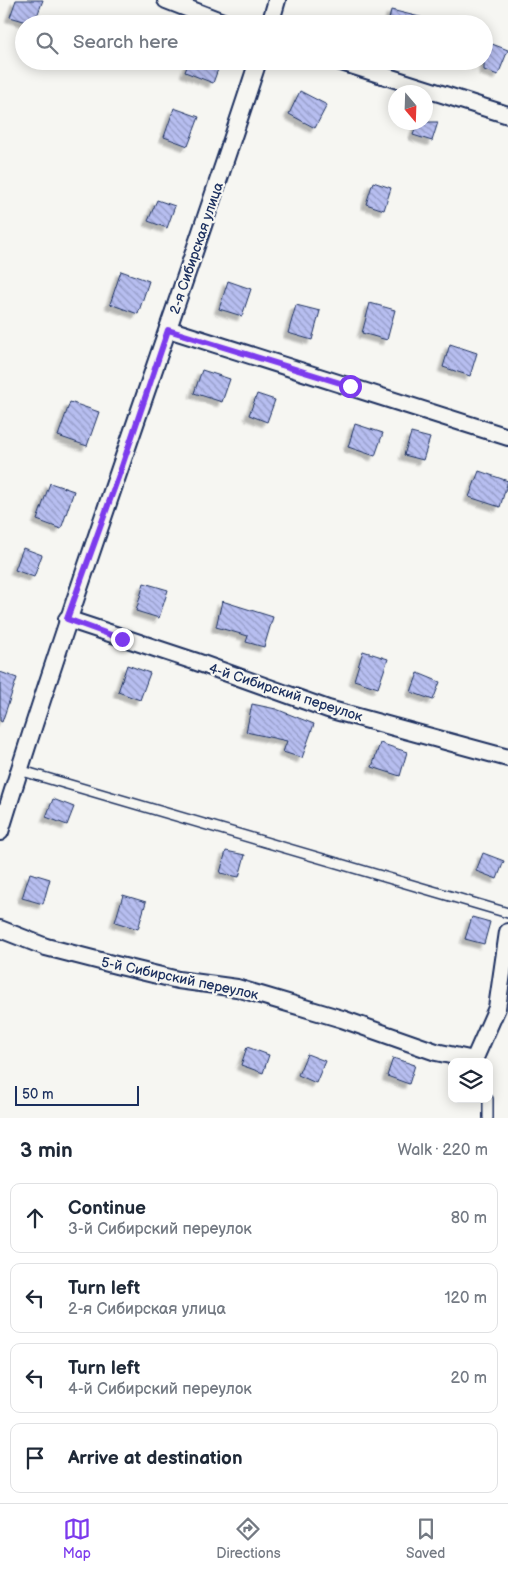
<!DOCTYPE html>
<html lang="en">
<head>
<meta charset="utf-8">
<style>
	body { margin:0; font-family:"Balsamiq Sans",sans-serif; background:#f2f2f3; color:#1f2937 }
	.controls { position:absolute; right:15px; bottom:15px; display:grid; overflow:hidden; border-radius:10px; box-shadow:0 2px 12px #0003 }
	.controls button { width:45px; height:45px; display:grid; place-items:center; padding:0; border:0; border-bottom:1px solid #e0e1e3; background:#fff; color:#1f2937; font:25px sans-serif }
	.compass { position:absolute; left:388px; top:85px; width:45px; height:45px; border-radius:50%; background:#fff; box-shadow:0 2px 12px #0003; rotate:161deg }
	.scale { position:absolute; left:15px; bottom:12px; width:124px; box-sizing:border-box; padding-left:5px; border:2px solid #1b2f5e; border-top:0; font-size:14px; line-height:18px; white-space:nowrap; color:#1b2f5e; -webkit-text-stroke:4px #f6f6f2; paint-order:stroke }
	.stop { position:absolute; width:15px; height:15px; margin:-11px; border:4px solid #7c3aed; border-radius:50%; background:#fff }
	.stop.end { background:#7c3aed; border-color:#fff; box-shadow:0 1px 5px #0008 }
	.list { margin:0; padding:0; list-style:none }
	h2 { display:flex; justify-content:space-between; align-items:center; height:65px; margin:0; padding:0 20px; font-size:21px }
	h2 small { font-size:16px; font-weight:400; color:#747a83 }
	.list li { display:grid; grid-template-columns:32px 1fr auto; gap:15px; align-items:center; box-sizing:border-box; height:70px; margin:0 10px 10px; padding:0 10px; border:1px solid #e0e1e3; border-radius:10px }
	.list b { display:block; font-size:19px; white-space:nowrap }
	.list p { margin:0; font-size:16px; white-space:nowrap; color:#747a83 }
	.list em { font-size:16px; font-style:normal; color:#747a83 }
	.icon { flex:none; width:28px; height:28px; fill:none; stroke:currentColor; stroke-width:2; stroke-linecap:round; stroke-linejoin:round }
	.map { position:relative; flex:none; width:508px; height:1118px; overflow:hidden }
	.search { position:absolute; background:#fff; box-shadow:0 2px 12px #0003; left:15px; right:15px; top:15px; height:55px; display:flex; align-items:center; gap:12px; box-sizing:border-box; padding:0 18px; border-radius:28px; color:#747a83; font-size:19px }
	.sheet { height:385px; background:#fff }
	nav { display:flex; justify-content:space-around; align-items:center; box-sizing:border-box; height:70px; border-top:1px solid #e0e1e3; background:#fff; font-size:14px; color:#747a83 }
	nav a { display:grid; justify-items:center; gap:2px }
	nav .on { color:#7c3aed }
	.map>svg:first-child { display:block }
	.building { fill:url(#building-back-hatch); stroke:#1b2f5e; filter:url(#shadow) }
	.lines { fill:none; stroke-linecap:round; stroke-linejoin:round }
	.lane-casing { stroke:#1b2f5e; stroke-width:12 }
	.street-casing { stroke:#1b2f5e; stroke-width:20 }
	.lane { stroke:#f6f6f2; stroke-width:9 }
	.street { stroke:#f6f6f2; stroke-width:16 }
	.route { stroke:#7c3aed; stroke-width:6 }
	.labels { text-anchor:middle; stroke-width:4.5; stroke-linejoin:round; paint-order:stroke }
	.street-label { font-size:14px; fill:#1b2f5e; stroke:#f6f6f2 }
</style>
</head>
<body>
<div class="map">
<svg width="508" height="1118" viewBox="0 0 508 1118">
	<defs>
		<pattern id="building-back-hatch" width="6" height="6" patternUnits="userSpaceOnUse" patternTransform="scale(1.25)"><rect width="6" height="6" fill="#b7bef0"/><path d="M-1 5l2 2M0 0l6 6M5-1l2 2" fill="none" stroke="#949bc6"/></pattern>
		<filter id="shadow"><feDropShadow dx="-4.5" dy="4.5" stdDeviation="1" flood-color="#0004"/></filter>
	</defs>
	<rect width="100%" height="100%" fill="#f6f6f2"/>
	<filter id="ink" filterUnits="userSpaceOnUse"><feTurbulence type="fractalNoise" baseFrequency=".02" numOctaves="2"/><feDisplacementMap in="SourceGraphic" scale="10" xChannelSelector="R" yChannelSelector="G"/><feConvolveMatrix kernelMatrix="1 2 1 2 8 2 1 2 1" color-interpolation-filters="sRGB"/></filter>
	<g filter="url(#ink)">
		<g class="building">
			<polygon points="16,0 43,0 34,24 10,17"/>
			<polygon points="391,10 428,19 428,24 388,24"/>
			<polygon points="484,41 508,50 498,75 484,70"/>
			<polygon points="189,61 221,61 213,83 185,72"/>
			<polygon points="300,91 327,105 315,128 289,114"/>
			<polygon points="174,108 199,117 188,146 164,137"/>
			<polygon points="418,122 438,122 432,141 413,135"/>
			<polygon points="373,182 391,188 384,210 366,204"/>
			<polygon points="157,200 175,206 167,228 148,221"/>
			<polygon points="121,271 149,281 138,314 110,304"/>
			<polygon points="228,281 251,289 242,316 219,309"/>
			<polygon points="370,303 395,310 387,340 362,333"/>
			<polygon points="296,305 320,311 312,340 288,333"/>
			<polygon points="450,344 477,353 470,376 443,367"/>
			<polygon points="202,370 230,379 222,402 194,393"/>
			<polygon points="257,394 275,400 267,422 249,415"/>
			<polygon points="70,402 99,412 87,446 58,436"/>
			<polygon points="355,424 383,433 375,456 348,447"/>
			<polygon points="411,433 430,438 423,460 404,455"/>
			<polygon points="479,471 508,481 500,507 469,497"/>
			<polygon points="50,483 74,491 61,529 37,520"/>
			<polygon points="23,548 42,555 34,577 15,570"/>
			<polygon points="144,583 168,590 159,618 136,611"/>
			<polygon points="222,601 273,617 264,647 246,642 248,636 216,627"/>
			<polygon points="363,651 388,659 378,688 354,680"/>
			<polygon points="127,665 150,673 140,700 118,692"/>
			<polygon points="0,672 17,678 2,722 0,721"/>
			<polygon points="418,673 440,682 433,700 411,692"/>
			<polygon points="252,704 276,709 314,724 302,758 283,752 287,741 246,732"/>
			<polygon points="380,743 407,752 400,776 372,767"/>
			<polygon points="53,799 74,807 67,825 46,817"/>
			<polygon points="226,851 245,855 239,877 220,873"/>
			<polygon points="483,853 504,861 497,879 476,871"/>
			<polygon points="30,873 50,879 43,904 22,898"/>
			<polygon points="123,895 146,902 138,929 115,922"/>
			<polygon points="472,917 490,922 484,944 465,939"/>
			<polygon points="247,1047 269,1055 263,1073 241,1065"/>
			<polygon points="307,1054 325,1061 316,1083 298,1075"/>
			<polygon points="393,1058 415,1065 409,1084 387,1076"/>
		</g>
		<g class="lines">
			<g class="lane-casing">
				<g id="lane">
					<polyline points="19,770 508,913"/>
					<polyline points="488,1118 488,1099"/>
				</g>
			</g>
			<g class="street-casing">
				<g id="street">
					<polyline points="166,0 228,24"/>
					<polyline points="270,24 277,0"/>
					<polyline points="338,61 508,115"/>
					<polyline points="168,329 508,437"/>
					<polyline points="67,619 194,661 328,709 508,758"/>
					<path d="M0 832C80 573 174 319 258 61"/>
					<polyline points="0,929 46,947 116,965 178,980 237,988 342,1019 436,1052 474,1060 497,1008 508,932"/>
				</g>
			</g>
			<use href="#lane" class="lane"/>
			<use href="#street" class="street"/>
		</g>
	</g>
	<g class="lines" filter="url(#ink)">
		<polyline class="route" points="122,639 67,619 120,472 168,330 350,386"/>
	</g>
	<g class="labels">
		<g class="street-label">
			<text transform="translate(196 248) rotate(-71)" y="5">2-я Сибирская улица</text>
			<text transform="translate(286 692) rotate(18)" y="5">4-й Сибирский переулок</text>
			<text transform="translate(180 978) rotate(12)" y="5">5-й Сибирский переулок</text>
		</g>
	</g>
</svg>
<div class="controls">
<button><svg class="icon" aria-label="layers" viewBox="0 0 24 24"><path d="M12 4l9 5-9 5-9-5zM3 14l9 5 9-5"/></svg></button>
</div>
<svg class="compass" viewBox="-18 -18 36 36"><path d="M0-13l5 13h-10z" fill="#e53935"/><path d="M0 13l5-13h-10z" fill="#747a83"/></svg>
<div class="scale">50 m</div>
<div class="stop" style="left:350px;top:386px"></div>
<div class="stop end" style="left:122px;top:639px"></div>
<div class="search"><svg class="icon" aria-label="search" viewBox="0 0 24 24"><circle cx="10" cy="10" r="6"/><path d="M15 15l6 6"/></svg>Search here</div>
</div>
<section class="sheet">
<h2>3 min<small>Walk · 220 m</small></h2>
<ul class="list">
<li><svg class="icon" aria-label="ahead" viewBox="0 0 24 24"><path d="M12 20V5M6 11l6-6 6 6"/></svg><div><b>Continue</b><p>3-й Сибирский переулок</p></div><em>80 m</em></li>
<li><svg class="icon" aria-label="left" viewBox="0 0 24 24"><path d="M17 20v-9H6M10 6l-5 5 5 5"/></svg><div><b>Turn left</b><p>2-я Сибирская улица</p></div><em>120 m</em></li>
<li><svg class="icon" aria-label="left" viewBox="0 0 24 24"><path d="M17 20v-9H6M10 6l-5 5 5 5"/></svg><div><b>Turn left</b><p>4-й Сибирский переулок</p></div><em>20 m</em></li>
<li><svg class="icon" aria-label="arrive" viewBox="0 0 24 24"><path d="M6 21V4h12l-3 4 3 4H6"/></svg><div><b>Arrive at destination</b></div></li>
</ul>
</section>
<nav>
<a class="on"><svg class="icon" aria-label="map" viewBox="0 0 24 24"><path d="M3 6l6-2 6 2 6-2v14l-6 2-6-2-6 2zM9 4v14M15 6v14"/></svg>Map</a>
<a><svg class="icon" aria-label="directions" viewBox="0 0 24 24"><path d="M12 3l9 9-9 9-9-9zM9 14v-3h6M13 9l2 2-2 2"/></svg>Directions</a>
<a><svg class="icon" aria-label="saved" viewBox="0 0 24 24"><path d="M7 4h10v16l-5-4-5 4z"/></svg>Saved</a>
</nav>
</body>
</html>
